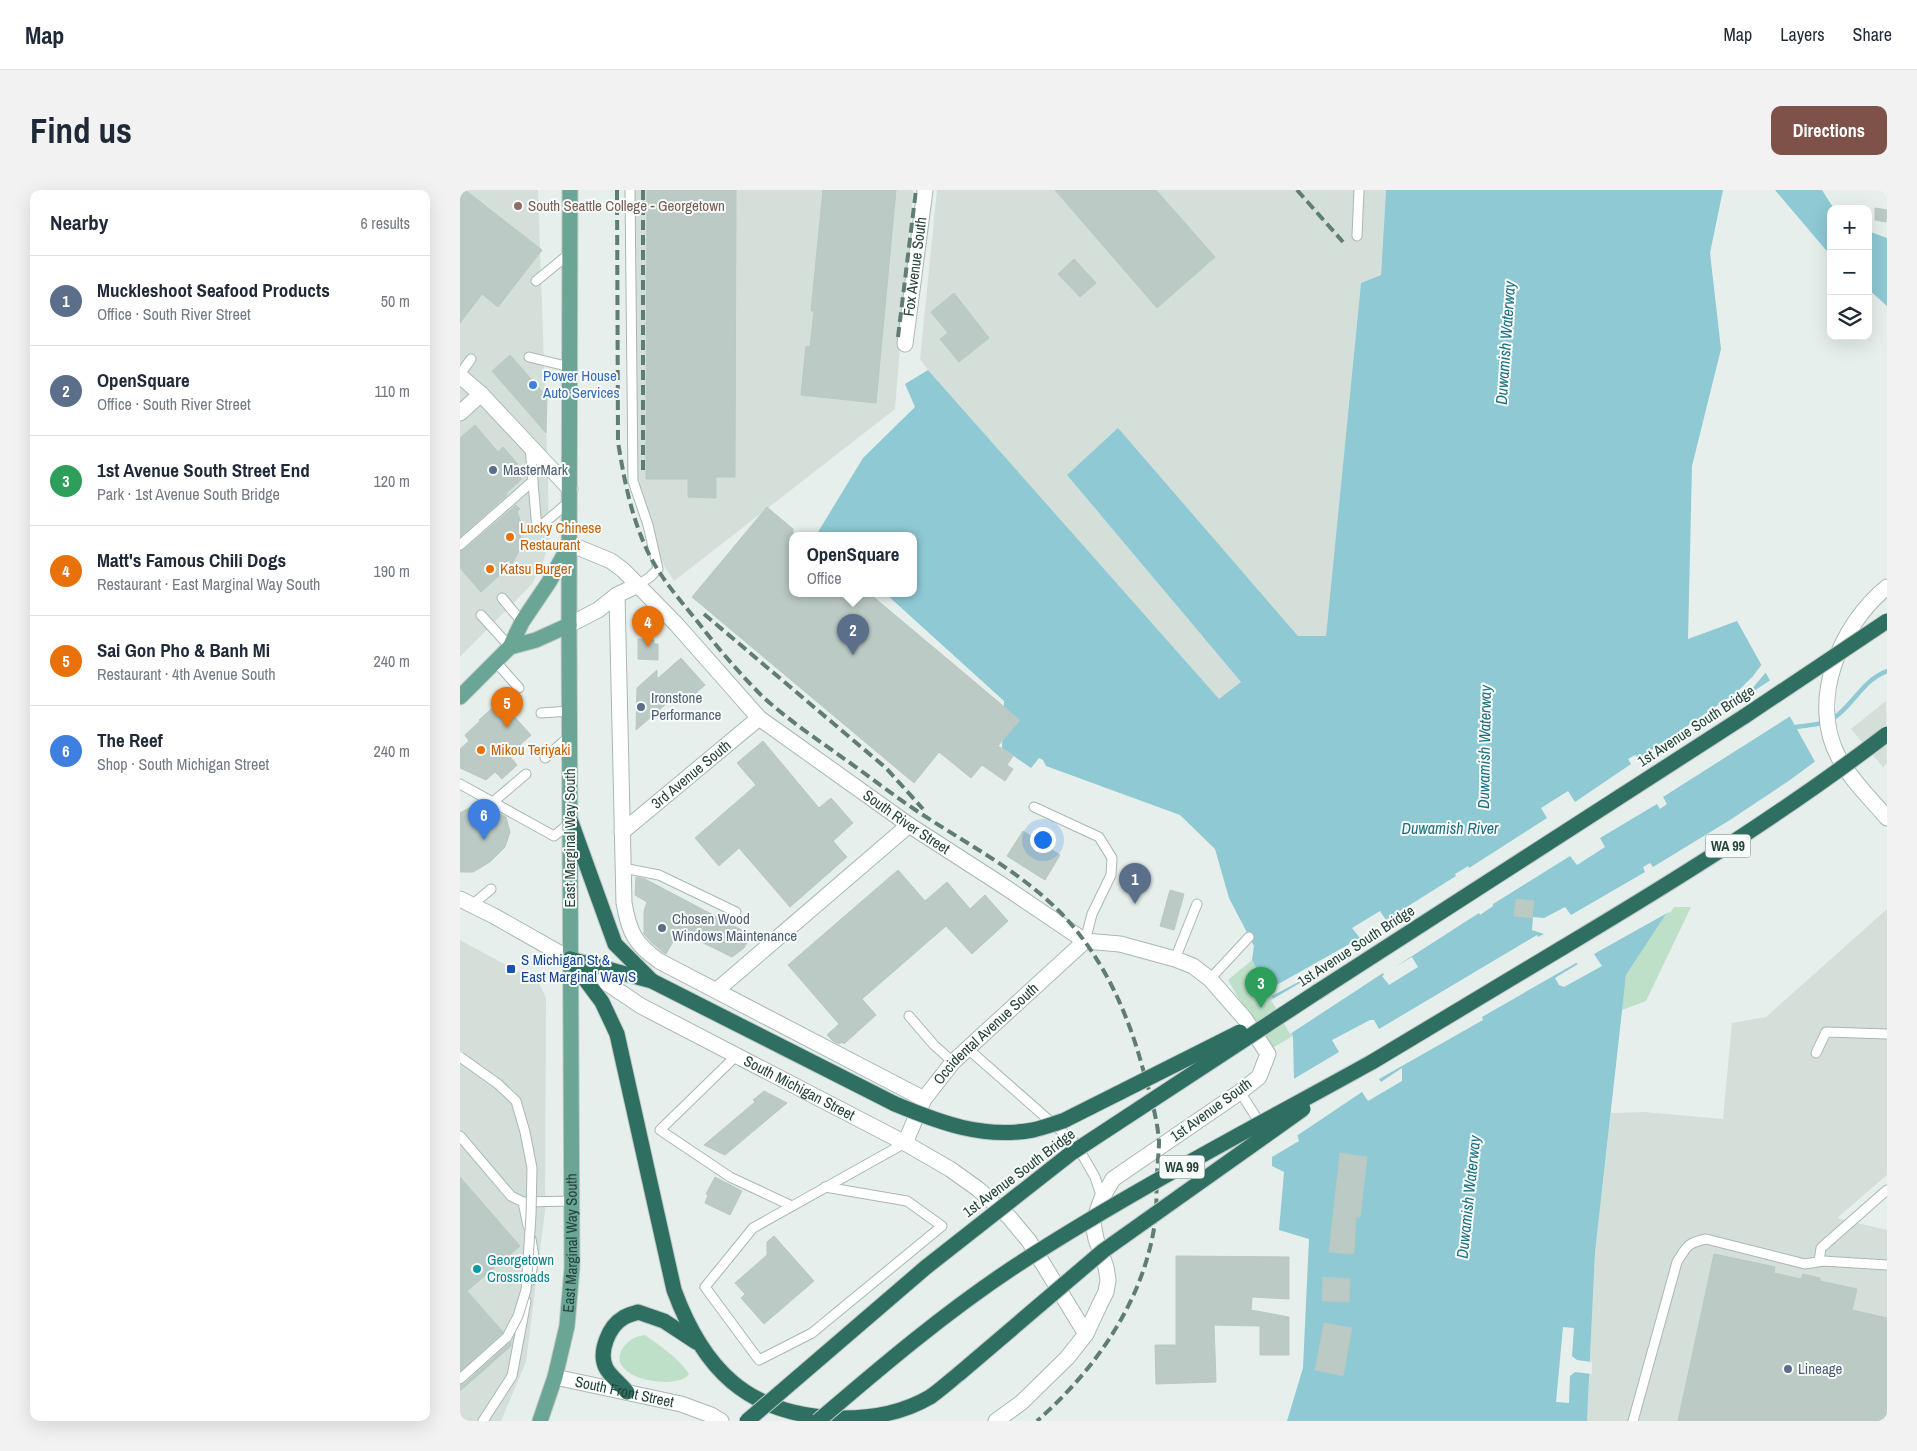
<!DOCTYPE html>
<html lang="en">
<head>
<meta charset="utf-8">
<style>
	body { margin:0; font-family:"Archivo Narrow",sans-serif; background:#f2f2f3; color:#1f2937 }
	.controls { position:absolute; right:15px; top:15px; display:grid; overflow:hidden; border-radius:10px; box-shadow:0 5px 20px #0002 }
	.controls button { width:45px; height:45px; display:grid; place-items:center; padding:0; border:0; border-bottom:1px solid #e0e1e3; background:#fff; color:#1f2937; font:25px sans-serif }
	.you { position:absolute; left:582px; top:649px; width:18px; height:18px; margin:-12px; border:4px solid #fff; border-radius:50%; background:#1a73e8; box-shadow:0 0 0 8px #1a73e833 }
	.badge { display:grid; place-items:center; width:32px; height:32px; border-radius:50%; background:#7f5249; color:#fff; font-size:16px; font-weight:700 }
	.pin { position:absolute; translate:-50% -41px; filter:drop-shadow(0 1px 2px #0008) }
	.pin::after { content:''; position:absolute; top:26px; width:18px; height:15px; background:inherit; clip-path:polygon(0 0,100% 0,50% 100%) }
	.popup { position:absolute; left:329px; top:342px; width:128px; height:65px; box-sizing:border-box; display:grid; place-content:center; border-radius:10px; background:#fff; filter:drop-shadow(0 1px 4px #0005); font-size:16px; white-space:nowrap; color:#747a83 }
	.popup b { font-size:19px; color:#1f2937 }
	.popup::after { content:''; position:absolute; left:50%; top:100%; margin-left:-10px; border:10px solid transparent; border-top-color:#fff }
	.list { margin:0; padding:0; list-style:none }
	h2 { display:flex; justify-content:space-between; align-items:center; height:65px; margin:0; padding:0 20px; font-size:21px }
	h2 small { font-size:16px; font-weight:400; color:#747a83 }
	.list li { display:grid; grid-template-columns:32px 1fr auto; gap:15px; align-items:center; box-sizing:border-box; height:90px; padding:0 20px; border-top:1px solid #e0e1e3 }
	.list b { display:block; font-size:19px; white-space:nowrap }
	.list p { margin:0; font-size:16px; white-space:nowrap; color:#747a83 }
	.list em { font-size:16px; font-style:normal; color:#747a83 }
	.icon { flex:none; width:28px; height:28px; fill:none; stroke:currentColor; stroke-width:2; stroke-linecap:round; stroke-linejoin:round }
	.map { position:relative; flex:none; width:1427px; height:1231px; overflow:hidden; border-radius:10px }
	header { display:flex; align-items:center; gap:30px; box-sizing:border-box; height:70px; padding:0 25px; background:#fff; border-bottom:1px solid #e0e1e3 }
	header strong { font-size:24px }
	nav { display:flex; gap:28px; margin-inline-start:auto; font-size:18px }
	.intro { display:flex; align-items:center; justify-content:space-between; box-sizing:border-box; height:120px; padding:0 30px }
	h1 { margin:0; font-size:35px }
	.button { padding:12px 22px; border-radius:10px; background:#7f5249; color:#fff; font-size:18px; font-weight:700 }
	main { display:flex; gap:30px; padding:0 30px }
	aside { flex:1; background:#fff; border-radius:10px; box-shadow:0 5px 20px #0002 }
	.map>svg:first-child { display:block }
	.built { fill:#d4dfda }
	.green { fill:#bfe0c8 }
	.water { fill:#8ec9d4 }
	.pier { fill:#e6efeb }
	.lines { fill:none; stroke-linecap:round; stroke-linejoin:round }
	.stream { stroke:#8ec9d4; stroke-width:4.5 }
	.building { fill:#bbcac4; stroke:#b8c9c2 }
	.lane-casing { stroke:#a8b8b2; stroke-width:11 }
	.street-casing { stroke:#a8b8b2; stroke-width:17 }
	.secondary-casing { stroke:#a4bbb3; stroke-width:17 }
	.primary-casing { stroke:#c2cac8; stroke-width:17 }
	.highway-casing { stroke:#c2cac8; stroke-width:17 }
	.lane { stroke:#fff; stroke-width:9 }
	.street { stroke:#fff; stroke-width:15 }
	.secondary { stroke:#fff; stroke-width:15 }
	.primary { stroke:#6aa596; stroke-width:15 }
	.highway { stroke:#2f6f62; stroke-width:15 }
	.rail { stroke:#5f7d75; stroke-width:4; stroke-dasharray:10 5; stroke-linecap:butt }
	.lane-bridge-casing { stroke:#a8b8b2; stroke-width:11; stroke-linecap:butt }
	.highway-bridge-casing { stroke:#c2cac8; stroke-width:17; stroke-linecap:butt }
	.lane-bridge { stroke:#fff; stroke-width:9 }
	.highway-bridge { stroke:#2f6f62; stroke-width:15 }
	.education-dot { fill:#8d6e63; stroke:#f7fbf9; stroke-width:2 }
	.shop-dot { fill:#3f7fe0; stroke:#f7fbf9; stroke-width:2 }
	.service-dot { fill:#5c6f8a; stroke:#f7fbf9; stroke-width:2 }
	.food-dot { fill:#e8710a; stroke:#f7fbf9; stroke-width:2 }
	.transit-dot { fill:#1a4fb4; stroke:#f7fbf9; stroke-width:2 }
	.culture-dot { fill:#0f9aa8; stroke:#f7fbf9; stroke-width:2 }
	.labels { text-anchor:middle; stroke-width:4; stroke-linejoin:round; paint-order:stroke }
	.shield { fill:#f7fbf9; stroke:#637a73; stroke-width:1 }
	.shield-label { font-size:14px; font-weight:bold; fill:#24423a }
	.education-label { font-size:15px; fill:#785e54; stroke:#f7fbf9; text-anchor:start }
	.street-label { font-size:15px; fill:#24423a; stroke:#f7fbf9 }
	.shop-label { font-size:15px; fill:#366cbe; stroke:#f7fbf9; text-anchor:start }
	.service-label { font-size:15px; fill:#4e5e75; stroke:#f7fbf9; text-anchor:start }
	.food-label { font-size:15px; fill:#c56008; stroke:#f7fbf9; text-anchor:start }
	.transit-label { font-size:15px; fill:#164399; stroke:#f7fbf9; text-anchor:start }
	.culture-label { font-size:15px; fill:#0d838f; stroke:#f7fbf9; text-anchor:start }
	.water-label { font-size:16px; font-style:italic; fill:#1c6f80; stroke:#f7fbf9 }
</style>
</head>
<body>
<header>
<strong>Map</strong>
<nav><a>Map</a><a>Layers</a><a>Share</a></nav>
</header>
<div class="intro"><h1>Find us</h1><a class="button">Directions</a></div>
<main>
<aside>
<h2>Nearby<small>6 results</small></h2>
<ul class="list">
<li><span class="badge" style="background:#5c6f8a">1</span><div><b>Muckleshoot Seafood Products</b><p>Office · South River Street</p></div><em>50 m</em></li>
<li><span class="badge" style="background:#5c6f8a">2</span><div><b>OpenSquare</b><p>Office · South River Street</p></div><em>110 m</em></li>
<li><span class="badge" style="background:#2e9e5b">3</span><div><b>1st Avenue South Street End</b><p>Park · 1st Avenue South Bridge</p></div><em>120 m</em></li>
<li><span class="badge" style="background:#e8710a">4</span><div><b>Matt's Famous Chili Dogs</b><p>Restaurant · East Marginal Way South</p></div><em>190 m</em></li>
<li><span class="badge" style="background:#e8710a">5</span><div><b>Sai Gon Pho &amp; Banh Mi</b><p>Restaurant · 4th Avenue South</p></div><em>240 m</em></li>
<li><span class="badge" style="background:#3f7fe0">6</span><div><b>The Reef</b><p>Shop · South Michigan Street</p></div><em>240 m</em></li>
</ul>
</aside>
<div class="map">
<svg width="1427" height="1231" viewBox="0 0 1427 1231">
	<rect width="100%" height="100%" fill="#e6efeb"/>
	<g class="built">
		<polygon points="0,0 78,0 88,290 89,352 83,372 72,394 0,467"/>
		<polygon points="170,0 453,0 435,219 214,391 198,366 178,321 167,281"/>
		<polygon points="477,0 926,0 921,85 901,93 866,446 838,446 658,239 607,285 781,492 759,510 468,180 460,169"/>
		<polygon points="1426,511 1427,573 1423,577 1391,539"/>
		<polygon points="1427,719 1427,985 1377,1028 1427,1040 1427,1231 1127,1231 1135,1063 1151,923 1184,922 1263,929 1272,833 1306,827"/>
		<polygon points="0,750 79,793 86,808 85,1021 66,1172 41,1231 0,1231"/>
	</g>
	<g class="green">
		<polygon points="1210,717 1231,717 1186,811 1162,820 1166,785"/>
		<polygon points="792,770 833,846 809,860 768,790"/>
		<path d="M185 1145C200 1156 219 1168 229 1184 218 1202 138 1188 165 1155 171 1149 176 1146 185 1145Z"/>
	</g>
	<g class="water">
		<polygon points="926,0 1263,0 1250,63 1261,159 1232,276 1228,449 1277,431 1369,597 1223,698 1166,785 1135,1063 1127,1231 827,1231 843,1178 849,1049 819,1040 824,982 812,976 812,967 839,951 835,937 833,846 792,770 794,756 769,708 755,659 720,625 586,576 583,570 579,568 571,578 542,558 544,511 426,404 453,404 453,346 363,346 358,342 403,268 455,217 445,194 468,180 759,509 781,492 607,285 658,238 838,446 866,446 901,93 921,85"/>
		<polygon points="1315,0 1362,0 1374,19 1371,19 1371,66"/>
		<polygon points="1408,41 1427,48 1427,116 1408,99"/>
	</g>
	<g class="pier">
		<polygon points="1303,473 1307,481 1290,501 1270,517 1312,489 1332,525 1203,607 1207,614 1200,619 1197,614 1140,648 1145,657 1117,675 1110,666 1033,714 1033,716 1020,725 1019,723 935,777 952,767 958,777 929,795 922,786 924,785 923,783 830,844 811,810 845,790 844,789 810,807 806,801 900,748 892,738 920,721 926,730 996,686 995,684 1005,678 1008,676 1009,678 1087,628 1081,618 1108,601 1115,612 1171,574 1168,569 1175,565 1179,569 1277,502 1293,486"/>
		<polygon points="1357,570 1371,596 1371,599 1225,700 1210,723 1209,722 1134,764 1142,776 1104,797 1099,795 1095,788 1118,774 1116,773 1022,827 1023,830 919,889 921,892 942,878 942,891 908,911 902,902 835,947 833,937 832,890 879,862 872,850 910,830 914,830 919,839 1077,745 1078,747 1084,744 1072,740 1073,727 1084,728 1105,717 1111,725 1185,682 1183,677 1190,673 1193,677 1270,630 1330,590"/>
		<polygon points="1103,1137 1114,1138 1112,1166 1117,1170 1132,1172 1132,1184 1115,1182 1110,1186 1109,1213 1096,1212"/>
	</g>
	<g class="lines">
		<path class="stream" d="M1336 537C1347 535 1364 535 1374 528 1394 514 1403 490 1427 481"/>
	</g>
	<g class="building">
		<polygon points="0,0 5,0 82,60 38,117 22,104 0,133"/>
		<polygon points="187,0 276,0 275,287 256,287 256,308 228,307 228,289 186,289"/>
		<polygon points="363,0 436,0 416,213 341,205 346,156 350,157 354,121 351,121"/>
		<polygon points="595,0 696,0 755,67 697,118"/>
		<polygon points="1415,18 1427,20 1426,32 1415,30"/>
		<polygon points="614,69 636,93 620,107 598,84"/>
		<polygon points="494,103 529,148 499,172 480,149 488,143 471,122"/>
		<polygon points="50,165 87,207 86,243 32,181"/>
		<polygon points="15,235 38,262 43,257 58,274 52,278 62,289 46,303 47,305 0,347 0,248"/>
		<polygon points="56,315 60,319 57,321 61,333 61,349 59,361 52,374 21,402 0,378 0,361 4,360"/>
		<polygon points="307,317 333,339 333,404 410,404 560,530 538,556 553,566 547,575 553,579 545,591 522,575 511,588 479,562 454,593 232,407"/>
		<polygon points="178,449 194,450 194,454 198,454 198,470 178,469"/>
		<polygon points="221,468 245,495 229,509 221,501 176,540 177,498 197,480 197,489"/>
		<polygon points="40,511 71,545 49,565 57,575 42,589 35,582 26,590 0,578 0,559 9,551 5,545 20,531 19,530"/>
		<polygon points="303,551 359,618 371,608 393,633 373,651 387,667 330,717 279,658 259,676 235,648 296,595 277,573"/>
		<polygon points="18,613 46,627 50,642 45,657 30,672 13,682 0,682 0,623"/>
		<polygon points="563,641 600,665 585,690 547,666"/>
		<polygon points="438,680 465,711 487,692 510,719 525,705 548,731 512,764 486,736 402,809 416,825 384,854 382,852 379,854 373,851 367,845 379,834 328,775"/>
		<polygon points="176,687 185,689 291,745 284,758 272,767 223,743 220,751 215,748 206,764 204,763 191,752 184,744 184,721 187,712 175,705"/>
		<polygon points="710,700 724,704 714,740 700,736"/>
		<polygon points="1056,709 1074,711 1072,728 1054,726"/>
		<polygon points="304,901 327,913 265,965 244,955 295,912 293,910"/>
		<polygon points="880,963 907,967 900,1028 896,1027 894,1064 869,1062"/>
		<polygon points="0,987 60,1056 7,1101 43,1142 0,1181"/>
		<polygon points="255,987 282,1001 270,1025 245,1013 248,1005 246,1004"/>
		<polygon points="314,1046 354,1091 304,1134 281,1108 285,1104 275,1093 307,1065 307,1052"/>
		<polygon points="1254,1064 1315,1077 1314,1083 1341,1089 1343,1084 1360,1088 1360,1091 1397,1099 1392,1120 1427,1128 1427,1231 1218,1231"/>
		<polygon points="716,1066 829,1067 829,1109 792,1107 791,1120 829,1127 829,1165 800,1165 800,1136 754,1135 756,1192 696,1194 695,1155 716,1155"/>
		<polygon points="863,1087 890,1089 889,1112 862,1111"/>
		<polygon points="864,1133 892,1138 883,1186 855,1180"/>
		<polygon points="51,1152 51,1156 0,1201 0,1195 4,1194"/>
	</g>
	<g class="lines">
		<g class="lane-casing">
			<g id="lane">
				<polyline points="170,0 173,291 188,335 198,379 190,387 178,395"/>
				<polyline points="897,46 899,0"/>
				<polyline points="76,91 110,63"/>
				<polyline points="69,167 110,177"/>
				<polyline points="0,184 11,169"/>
				<polyline points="70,257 77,339"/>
				<polyline points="77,339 110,311"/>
				<polyline points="0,355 73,291"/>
				<polyline points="42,408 62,432"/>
				<polyline points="21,425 50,457"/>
				<polyline points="35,471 59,498"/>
				<polyline points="81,523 110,521"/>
				<polyline points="85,568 110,546"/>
				<polyline points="0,594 94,646 111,632"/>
				<polyline points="33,612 66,584"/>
				<polyline points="574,617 639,647 652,668 651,685 632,724 625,751"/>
				<polyline points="163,678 199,685 276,722"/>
				<polyline points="12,715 31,699"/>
				<polyline points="715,769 737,714"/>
				<polyline points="750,789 789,747"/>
				<polyline points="449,826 474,855 493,872"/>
				<polyline points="507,858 616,954 635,987 642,1008"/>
				<polyline points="1356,863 1366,842 1427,844"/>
				<polyline points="276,866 200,940 270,987 332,1016"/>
				<polyline points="780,902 796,927"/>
				<polyline points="0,946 51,1006 63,1012 68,1036"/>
				<polyline points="365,997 447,1011 482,1036 352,1143 299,1170 245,1097 293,1038 445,953"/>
				<polyline points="65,1012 112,1011"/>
				<polyline points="1359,1071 1361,1058 1427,1000"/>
				<polyline points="70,1091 74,1067 71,1049"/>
				<polyline points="0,1189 47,1147"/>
				<polyline points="23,1231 52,1186 66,1111"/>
				<path d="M1173 1231 1217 1072C1227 1056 1227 1053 1246 1049L1345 1074 1363 1071 1427 1075"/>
			</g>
		</g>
		<g class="street-casing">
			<g id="street">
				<path id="s1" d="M445 154 465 0"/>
				<polyline points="0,186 21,204 110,299"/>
				<polyline points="0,223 21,204"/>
				<path id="s2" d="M110 354 151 371 163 380 217 435 299 528 449 635 542 695 625 751 660 754 715 769 733 776 750 789 785 829 808 864 799 887 780 902 653 989 642 1008 633 1033 636 1049 646 1077 648 1090 646 1102 640 1114 626 1144 607 1168 562 1212 536 1231"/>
				<path d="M1427 397C1380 435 1348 511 1379 568 1391 590 1411 609 1427 628"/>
				<path d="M157 405 164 713C169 742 175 754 199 771L464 909"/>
				<polyline points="109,435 138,420 157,405 178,395"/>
				<path id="s3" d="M162 642 299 528"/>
				<path id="s4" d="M114 771 181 816 445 953 490 979 518 999 549 1027 569 1051 626 1144"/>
				<polyline points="257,800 449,635"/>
				<path id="s5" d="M445 953 464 909 493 872 625 751"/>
				<path id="s6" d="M95 1187 221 1214 251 1225 261 1231"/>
			</g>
		</g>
		<g class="secondary-casing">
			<polyline id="secondary" points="0,709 34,726 110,769"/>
		</g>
		<g class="primary-casing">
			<g id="primary">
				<polyline points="50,457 76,450 109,435"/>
				<polyline points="0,507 50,457 62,432 89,392 109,356"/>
				<path id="s7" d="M80 1231 95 1187 107 1136 112 1078 109 435 110 0"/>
			</g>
		</g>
		<g class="highway-casing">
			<g id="highway">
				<polyline points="111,632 155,754 191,790"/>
				<path d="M110 769 142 812 157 844 214 1100C243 1179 287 1224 375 1228 408 1229 441 1224 470 1207 480 1200 490 1191 500 1183"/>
				<polyline points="110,769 192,791 435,914"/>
				<polyline points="857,802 1285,526"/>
				<polyline points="912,872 1102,758"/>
				<path d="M167 1202C161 1194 150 1186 146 1178 138 1162 149 1136 163 1128 167 1125 173 1124 178 1122L204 1131 236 1152"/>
			</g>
		</g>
		<use href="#lane" class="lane"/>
		<use href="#street" class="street"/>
		<use href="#secondary" class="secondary"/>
		<use href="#primary" class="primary"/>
		<use href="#highway" class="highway"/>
		<g class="rail">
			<path d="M157 0 158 252C164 289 171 326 187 360 199 386 219 409 237 431 257 457 279 483 302 506 328 530 358 550 386 570 410 587 433 605 457 621 505 653 558 680 599 721 640 763 665 816 681 872 688 898 697 925 699 951 699 963 697 976 697 989 696 1003 697 1018 695 1032 684 1111 635 1180 577 1231"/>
			<polyline points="183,0 183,285"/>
			<polyline points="837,0 883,52"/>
			<polyline points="438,147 456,0"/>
			<polyline points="244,424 426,578 463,619"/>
		</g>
		<g class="lane-bridge-casing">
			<polyline id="lane-bridge" points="0,867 38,894 56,911 65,942 72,978 71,1025 66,1100 58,1126 47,1147"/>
		</g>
		<g class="highway-bridge-casing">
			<g id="highway-bridge">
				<polyline points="1285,526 1427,431"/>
				<path d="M1102 758C1214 691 1324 623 1427 544"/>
				<path d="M435 914C481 933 523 949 573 940 583 938 593 934 603 931L780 842"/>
				<polyline points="500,1183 643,1061 843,919"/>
				<polyline points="287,1231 465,1078 610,964 857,802"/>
				<path d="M358 1231C422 1176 487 1121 557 1075 671 1001 793 938 912 872"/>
			</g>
		</g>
		<use href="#lane-bridge" class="lane-bridge"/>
		<use href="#highway-bridge" class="highway-bridge"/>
	</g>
	<circle class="education-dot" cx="58" cy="16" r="5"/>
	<circle class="shop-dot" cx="73" cy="195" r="5"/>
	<g class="service-dot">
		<circle cx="33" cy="280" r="5"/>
		<circle cx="181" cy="517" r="5"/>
		<circle cx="202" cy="738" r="5"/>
		<circle cx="1328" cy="1179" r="5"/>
	</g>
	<g class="food-dot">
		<circle cx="50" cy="347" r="5"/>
		<circle cx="30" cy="379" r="5"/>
		<circle cx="21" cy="560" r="5"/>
	</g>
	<rect class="transit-dot" x="46" y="774" width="10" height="10" rx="2.5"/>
	<circle class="culture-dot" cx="17" cy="1079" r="5"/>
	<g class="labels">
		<g class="shield">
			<rect x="1245.5" y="644.5" width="45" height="23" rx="4"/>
			<rect x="699.5" y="965.5" width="45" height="23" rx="4"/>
		</g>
		<g class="shield-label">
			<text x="1268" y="661">WA 99</text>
			<text x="722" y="982">WA 99</text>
		</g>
		<g class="education-label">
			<text x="68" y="21">South Seattle College - Georgetown</text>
		</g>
		<g class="street-label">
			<text dy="5" stroke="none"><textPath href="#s1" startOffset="78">Fox Avenue South</textPath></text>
			<text transform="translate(1236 536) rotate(-33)" y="5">1st Avenue South Bridge</text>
			<text dy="5" stroke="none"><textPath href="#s3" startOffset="90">3rd Avenue South</textPath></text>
			<text dy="5" stroke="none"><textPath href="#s2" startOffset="441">South River Street</textPath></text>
			<text transform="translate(110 648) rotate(-90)" y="5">East Marginal Way South</text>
			<text transform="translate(896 756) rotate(-33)" y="5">1st Avenue South Bridge</text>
			<text dy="5" stroke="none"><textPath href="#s5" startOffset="138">Occidental Avenue South</textPath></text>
			<text dy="5" stroke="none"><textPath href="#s4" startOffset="259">South Michigan Street</textPath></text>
			<text transform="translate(751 920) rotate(-36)" y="5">1st Avenue South</text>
			<text transform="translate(559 983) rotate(-37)" y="5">1st Avenue South Bridge</text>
			<text dy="5" stroke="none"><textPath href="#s7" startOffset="182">East Marginal Way South</textPath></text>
			<text dy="5" stroke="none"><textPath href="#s6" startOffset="71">South Front Street</textPath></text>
		</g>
		<g class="shop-label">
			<text x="83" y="191">Power House<tspan x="83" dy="17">Auto Services</tspan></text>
		</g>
		<g class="service-label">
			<text x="43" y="285">MasterMark</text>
			<text x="191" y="513">Ironstone<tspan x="191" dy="17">Performance</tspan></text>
			<text x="212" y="734">Chosen Wood<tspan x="212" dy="17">Windows Maintenance</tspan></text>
			<text x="1338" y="1184">Lineage</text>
		</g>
		<g class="food-label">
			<text x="60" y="343">Lucky Chinese<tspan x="60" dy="17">Restaurant</tspan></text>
			<text x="40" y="384">Katsu Burger</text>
			<text x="31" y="565">Mikou Teriyaki</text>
		</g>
		<g class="transit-label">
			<text x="61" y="775">S Michigan St &amp;<tspan x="61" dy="17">East Marginal Way S</tspan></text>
		</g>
		<g class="culture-label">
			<text x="27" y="1075">Georgetown<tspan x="27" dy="17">Crossroads</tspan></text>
		</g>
		<g class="water-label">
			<text transform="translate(1045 153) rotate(-86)" y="6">Duwamish Waterway</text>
			<text transform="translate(1024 557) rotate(-89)" y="6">Duwamish Waterway</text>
			<text x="990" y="644">Duwamish River</text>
			<text transform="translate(1008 1007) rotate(-84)" y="6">Duwamish Waterway</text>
		</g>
	</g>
</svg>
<div class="controls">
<button>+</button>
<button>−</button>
<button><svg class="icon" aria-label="layers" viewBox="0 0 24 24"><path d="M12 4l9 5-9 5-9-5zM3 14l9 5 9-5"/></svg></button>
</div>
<div class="you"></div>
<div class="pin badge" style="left:675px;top:714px;background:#5c6f8a">1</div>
<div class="pin badge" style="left:393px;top:465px;background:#5c6f8a">2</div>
<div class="popup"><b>OpenSquare</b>Office</div>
<div class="pin badge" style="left:801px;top:818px;background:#2e9e5b">3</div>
<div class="pin badge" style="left:188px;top:457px;background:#e8710a">4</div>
<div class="pin badge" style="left:47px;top:538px;background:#e8710a">5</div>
<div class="pin badge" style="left:24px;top:650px;background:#3f7fe0">6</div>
</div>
</main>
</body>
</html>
